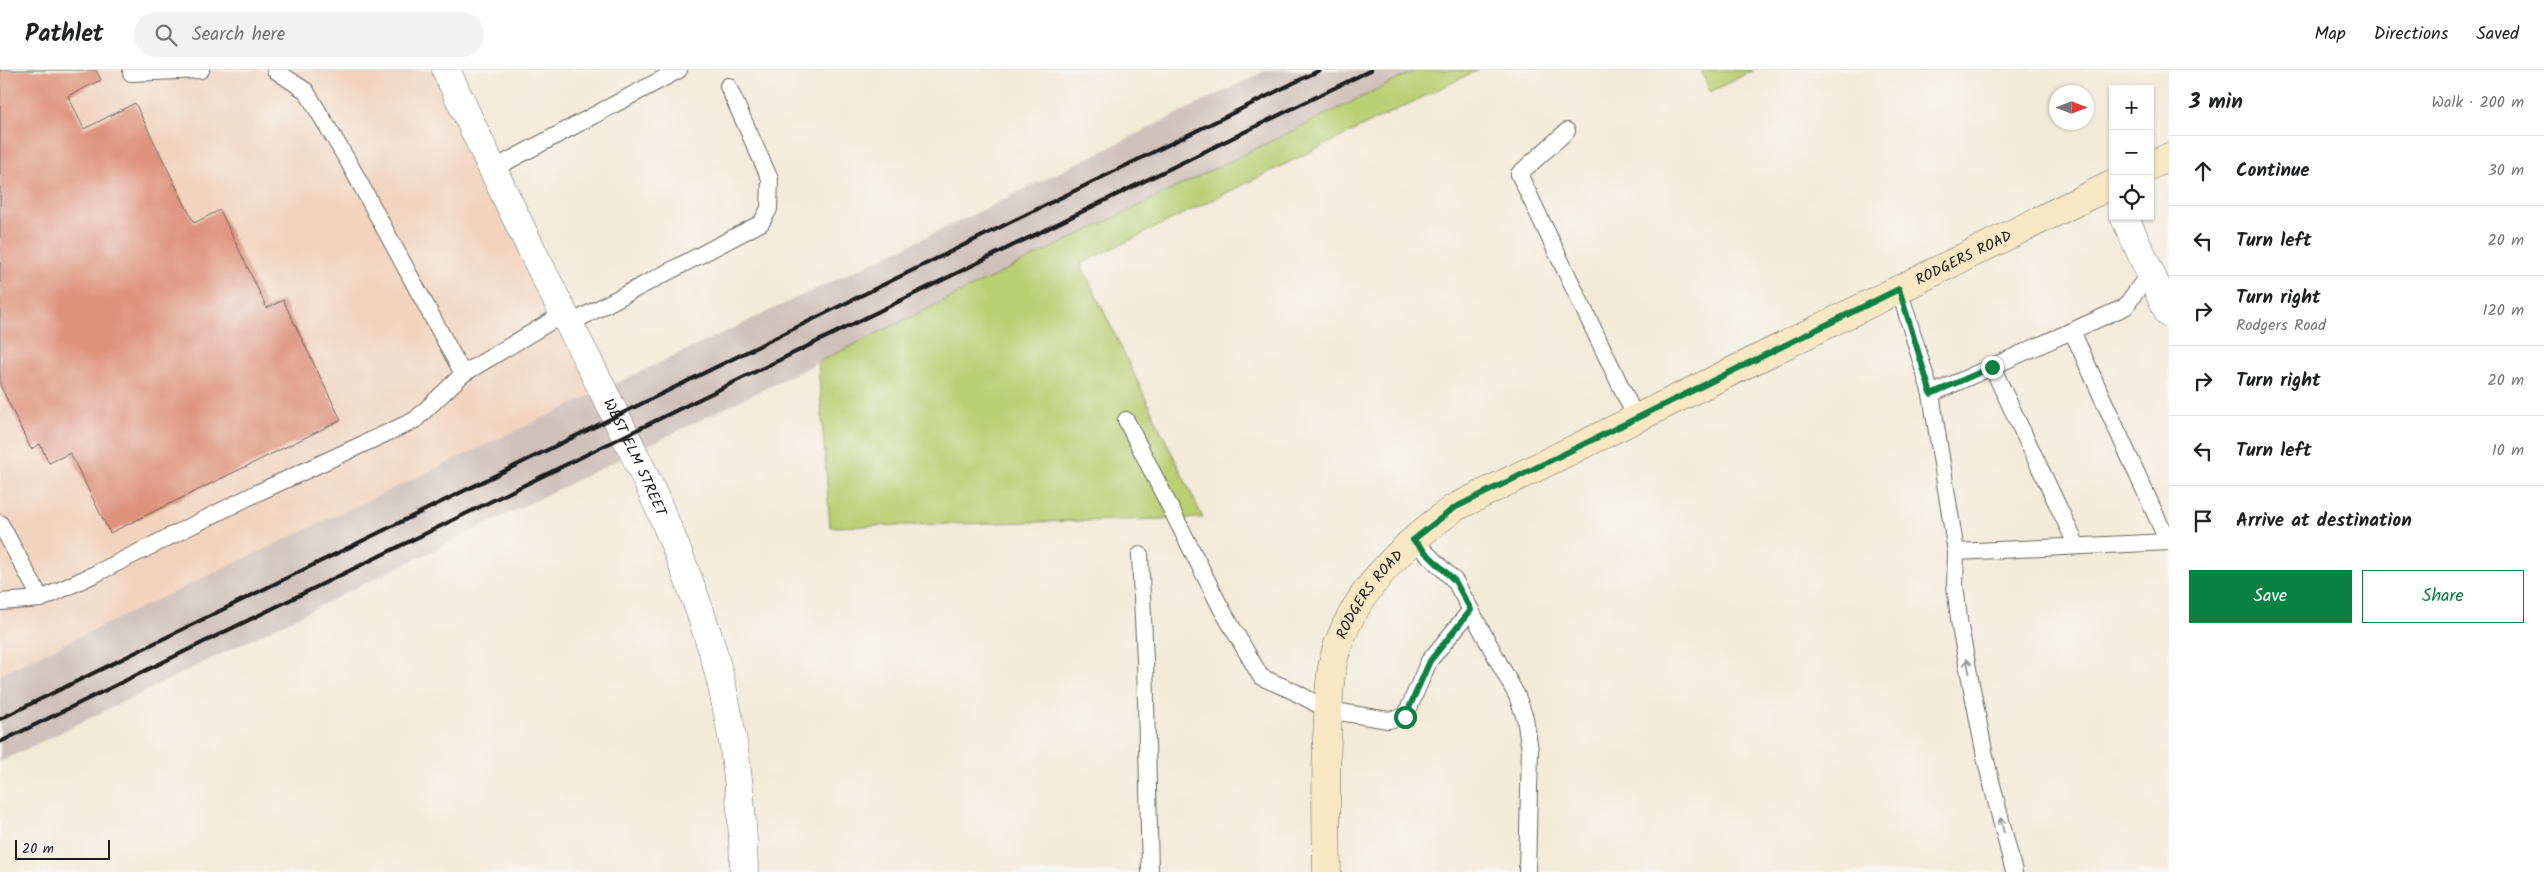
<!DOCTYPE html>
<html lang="en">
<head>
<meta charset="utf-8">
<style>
	body { margin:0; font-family:Kalam,sans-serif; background:#f2f2f2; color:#202124 }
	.controls { position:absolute; right:15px; top:15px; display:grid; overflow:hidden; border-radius:0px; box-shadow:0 1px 4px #0004 }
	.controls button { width:45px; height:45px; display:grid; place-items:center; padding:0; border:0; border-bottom:1px solid #e0e0e0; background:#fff; color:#202124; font:25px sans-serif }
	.compass { position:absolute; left:2049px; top:15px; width:45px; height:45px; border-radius:50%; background:#fff; box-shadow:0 1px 4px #0004; rotate:90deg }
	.scale { position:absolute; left:15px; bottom:12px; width:95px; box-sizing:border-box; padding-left:5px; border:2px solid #1c1c1c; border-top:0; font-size:14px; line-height:18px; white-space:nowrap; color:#1c1c1c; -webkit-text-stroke:4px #f6f6f2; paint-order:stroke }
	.stop { position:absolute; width:15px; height:15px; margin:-11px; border:4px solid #0b8043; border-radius:50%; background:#fff }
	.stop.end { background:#0b8043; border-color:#fff; box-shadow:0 1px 5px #0008 }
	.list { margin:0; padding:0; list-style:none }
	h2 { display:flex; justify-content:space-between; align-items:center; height:65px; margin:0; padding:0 20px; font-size:21px }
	h2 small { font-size:16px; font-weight:400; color:#757577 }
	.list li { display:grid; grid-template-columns:32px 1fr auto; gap:15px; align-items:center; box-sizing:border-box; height:70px; padding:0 20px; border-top:1px solid #e0e0e0 }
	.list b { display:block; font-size:19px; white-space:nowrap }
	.list p { margin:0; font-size:16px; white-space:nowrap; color:#757577 }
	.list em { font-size:16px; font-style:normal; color:#757577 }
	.actions { display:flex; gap:10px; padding:15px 20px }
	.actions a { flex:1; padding:11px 0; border:1px solid #0b8043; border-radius:0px; text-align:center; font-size:18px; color:#0b8043 }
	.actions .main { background:#0b8043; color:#fff }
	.icon { flex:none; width:28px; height:28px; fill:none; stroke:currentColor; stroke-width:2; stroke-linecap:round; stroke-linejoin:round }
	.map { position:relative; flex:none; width:2169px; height:802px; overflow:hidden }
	header { display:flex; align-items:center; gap:30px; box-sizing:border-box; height:70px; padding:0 25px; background:#fff; border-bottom:1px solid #e0e0e0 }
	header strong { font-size:24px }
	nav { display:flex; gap:28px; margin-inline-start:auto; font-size:18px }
	.search { width:350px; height:45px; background:#f2f2f2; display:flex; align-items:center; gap:12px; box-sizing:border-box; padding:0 18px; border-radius:28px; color:#757577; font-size:19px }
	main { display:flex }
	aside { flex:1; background:#fff }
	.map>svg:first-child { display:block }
	.built { fill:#f2d4be }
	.industrial { fill:#cfc0ba }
	.green { fill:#bace72; stroke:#6b7547 }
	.building { fill:#de927c }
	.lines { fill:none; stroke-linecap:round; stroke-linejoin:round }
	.lane-casing { stroke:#67645e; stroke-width:18 }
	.street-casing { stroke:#67645e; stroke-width:29 }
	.secondary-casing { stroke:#67645e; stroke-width:29 }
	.lane { stroke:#fff; stroke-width:16 }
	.street { stroke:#fff; stroke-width:28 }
	.secondary { stroke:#f7e8c3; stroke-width:28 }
	.rail { stroke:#1c1c1c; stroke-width:4 }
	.oneway { stroke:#999 }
	.route { stroke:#0b8043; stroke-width:6 }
	.labels { text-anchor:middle; stroke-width:5; stroke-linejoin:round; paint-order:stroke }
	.street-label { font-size:15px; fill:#1c1c1c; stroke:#f6f6f2 }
</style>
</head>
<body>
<header>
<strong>Pathlet</strong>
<div class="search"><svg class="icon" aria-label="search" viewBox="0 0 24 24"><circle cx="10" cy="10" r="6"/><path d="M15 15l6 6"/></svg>Search here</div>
<nav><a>Map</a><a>Directions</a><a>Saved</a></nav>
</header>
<main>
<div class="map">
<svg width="2169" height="802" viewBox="0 0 2169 802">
	<rect width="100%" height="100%" fill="#f6f6f2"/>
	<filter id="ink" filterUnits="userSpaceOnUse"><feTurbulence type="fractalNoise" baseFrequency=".02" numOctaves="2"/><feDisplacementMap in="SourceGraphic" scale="10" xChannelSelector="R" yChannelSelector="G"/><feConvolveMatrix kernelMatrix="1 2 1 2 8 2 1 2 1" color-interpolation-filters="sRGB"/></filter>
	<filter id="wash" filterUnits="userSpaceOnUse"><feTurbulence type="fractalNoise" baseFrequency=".0096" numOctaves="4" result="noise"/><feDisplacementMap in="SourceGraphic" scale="20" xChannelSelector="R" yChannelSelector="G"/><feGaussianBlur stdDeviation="1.12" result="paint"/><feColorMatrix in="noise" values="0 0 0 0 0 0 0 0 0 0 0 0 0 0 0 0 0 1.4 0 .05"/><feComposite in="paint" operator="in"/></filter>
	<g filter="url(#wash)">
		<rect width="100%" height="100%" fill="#f3ead8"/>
		<polygon class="built" points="0,0 434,0 603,321 0,604"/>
		<polygon class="industrial" points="1267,0 1417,0 0,692 0,604 958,152"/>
		<g class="green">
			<polygon points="1417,0 1478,0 1081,194 1203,448 830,457 818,292"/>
			<polygon points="1701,0 1754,0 1710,22"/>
		</g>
		<g id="blocks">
			<polygon class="building" points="0,0 96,0 101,10 68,26 84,59 135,33 194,153 220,140 267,238 283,230 341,350 110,463 70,383 49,393 40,374 31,379 0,315"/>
		</g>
	</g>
	<g filter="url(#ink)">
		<use href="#blocks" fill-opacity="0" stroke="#67645e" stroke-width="1"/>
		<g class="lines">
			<g class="lane-casing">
				<g id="lane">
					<polyline points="131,0 131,3 201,0"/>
					<polyline points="275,0 306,21 349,93 463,304 563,244"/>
					<polyline points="1567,61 1519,104 1636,348"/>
					<polyline points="493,99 679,0"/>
					<polyline points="1899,219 1931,324 1956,482 1955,515 1960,557 1986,691 2014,802"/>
					<polyline points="569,254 761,153 769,139 770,109 728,16"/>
					<polyline points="2072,261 2168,472"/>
					<polyline points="1992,297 2077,476"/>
					<polyline points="1931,324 2125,237 2150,202"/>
					<polyline points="1126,350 1221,538 1261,607 1293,621 1328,640 1388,650 1405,647 1429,591 1471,540"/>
					<polyline points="0,453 41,529"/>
					<polyline points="1413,470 1455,511 1517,626 1525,648 1530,680 1527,802"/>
					<polyline points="1956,482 2169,472"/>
					<polyline points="1140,485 1145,590 1150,802"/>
					<polyline points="0,532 41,529 95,504 257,423 415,350 463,304"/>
				</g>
			</g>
			<g class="street-casing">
				<g id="street">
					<path id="s1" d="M446 0C484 81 522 163 563 242 622 357 684 475 718 600 735 666 743 734 744 802"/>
					<polyline points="2124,146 2169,244"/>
				</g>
			</g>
			<g class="secondary-casing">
				<g id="secondary">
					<polyline points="2150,96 2169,87"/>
					<path id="s2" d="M1327 802C1326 750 1325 698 1328 646 1329 623 1330 594 1339 572 1360 516 1406 472 1454 438L2113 114"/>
				</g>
			</g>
			<use href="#lane" class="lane"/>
			<use href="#street" class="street"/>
			<use href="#secondary" class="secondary"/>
			<g class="rail">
				<polyline points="0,649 1320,0"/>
				<polyline points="0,672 1371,0"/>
			</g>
		</g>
		<defs><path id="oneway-shaft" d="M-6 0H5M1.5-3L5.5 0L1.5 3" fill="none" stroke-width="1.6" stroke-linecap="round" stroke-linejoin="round" transform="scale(1.25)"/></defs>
		<g class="oneway">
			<use href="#oneway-shaft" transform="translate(1968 596) rotate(-101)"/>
			<use href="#oneway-shaft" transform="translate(2002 755) rotate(-104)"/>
		</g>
	</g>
	<g class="lines" filter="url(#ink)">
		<polyline class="route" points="1405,647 1430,591 1471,540 1455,511 1413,470 1454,438 1899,219 1931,324 1992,297"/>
	</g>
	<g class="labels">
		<g class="street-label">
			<text dy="5" stroke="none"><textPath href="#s2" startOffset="978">RODGERS ROAD</textPath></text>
			<text dy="5" stroke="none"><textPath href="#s1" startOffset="431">WEST ELM STREET</textPath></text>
			<text dy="5" stroke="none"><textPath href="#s2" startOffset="288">RODGERS ROAD</textPath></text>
		</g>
	</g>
</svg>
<div class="controls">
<button>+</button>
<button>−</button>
<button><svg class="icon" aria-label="locate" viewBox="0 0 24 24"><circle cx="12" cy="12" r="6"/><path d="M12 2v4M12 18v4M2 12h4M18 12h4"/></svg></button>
</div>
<svg class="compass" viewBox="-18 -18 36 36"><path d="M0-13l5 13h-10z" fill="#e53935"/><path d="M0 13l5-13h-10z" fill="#757577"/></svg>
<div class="scale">20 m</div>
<div class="stop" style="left:1405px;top:647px"></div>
<div class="stop end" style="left:1992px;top:297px"></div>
</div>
<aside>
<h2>3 min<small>Walk · 200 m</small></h2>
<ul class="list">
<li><svg class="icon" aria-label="ahead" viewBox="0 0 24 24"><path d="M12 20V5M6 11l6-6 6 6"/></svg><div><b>Continue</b></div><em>30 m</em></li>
<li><svg class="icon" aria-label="left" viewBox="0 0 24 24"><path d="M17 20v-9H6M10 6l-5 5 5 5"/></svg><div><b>Turn left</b></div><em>20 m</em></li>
<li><svg class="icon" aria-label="right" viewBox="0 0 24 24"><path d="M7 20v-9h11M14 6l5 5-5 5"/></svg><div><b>Turn right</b><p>Rodgers Road</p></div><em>120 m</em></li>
<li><svg class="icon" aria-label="right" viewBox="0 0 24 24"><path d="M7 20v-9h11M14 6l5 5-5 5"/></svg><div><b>Turn right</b></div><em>20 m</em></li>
<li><svg class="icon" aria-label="left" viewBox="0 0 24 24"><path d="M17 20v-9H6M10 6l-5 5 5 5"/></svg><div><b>Turn left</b></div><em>10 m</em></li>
<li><svg class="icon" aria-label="arrive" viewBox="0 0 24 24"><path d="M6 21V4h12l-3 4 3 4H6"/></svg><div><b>Arrive at destination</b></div></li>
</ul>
<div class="actions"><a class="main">Save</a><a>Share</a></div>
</aside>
</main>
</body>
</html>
